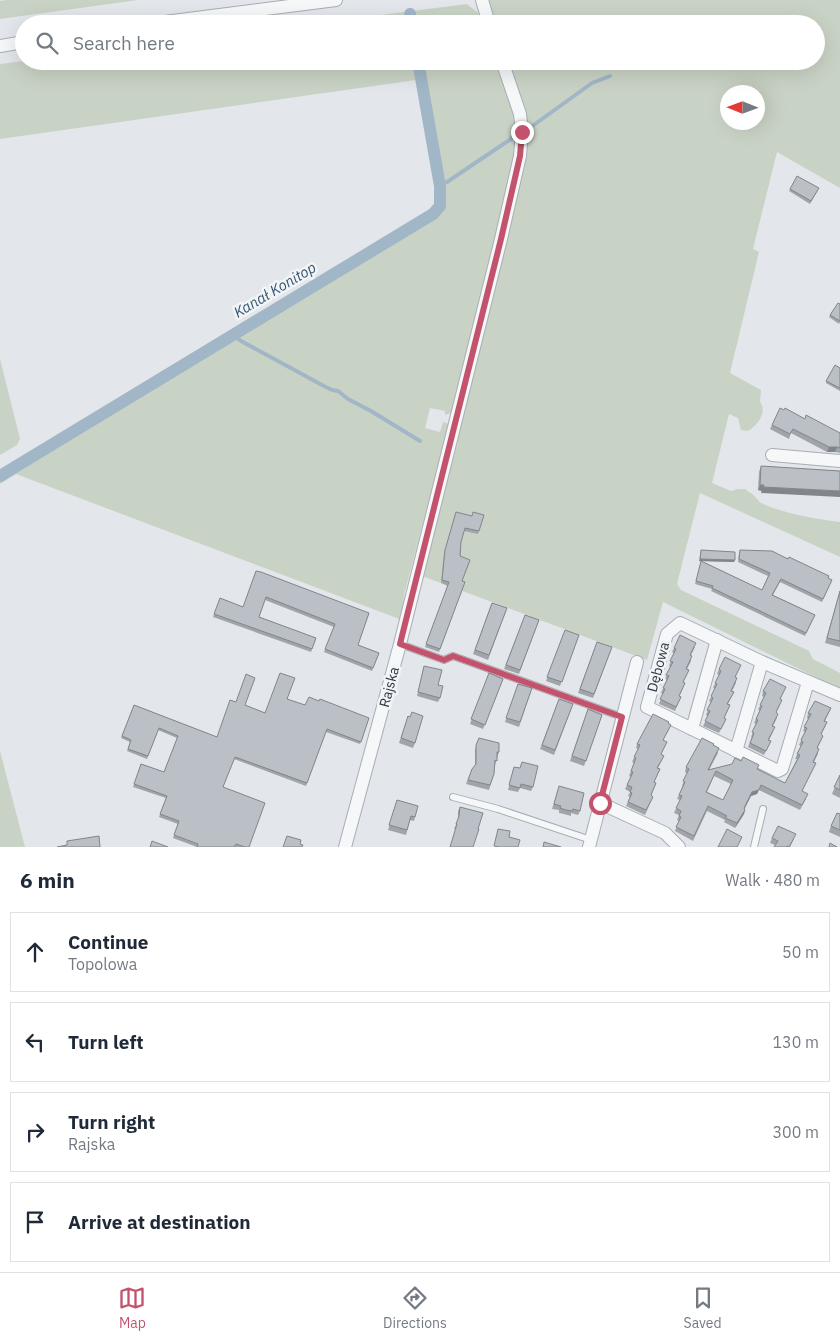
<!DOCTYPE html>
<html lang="en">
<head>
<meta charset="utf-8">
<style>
	body { margin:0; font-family:"IBM Plex Sans",sans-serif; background:#f6f6f7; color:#1f2937 }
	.compass { position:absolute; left:720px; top:85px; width:45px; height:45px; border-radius:50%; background:#fff; box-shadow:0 5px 20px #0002; rotate:271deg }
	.stop { position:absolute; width:15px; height:15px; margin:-11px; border:4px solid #c3536c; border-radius:50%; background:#fff }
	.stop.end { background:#c3536c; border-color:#fff; box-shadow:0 1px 5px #0008 }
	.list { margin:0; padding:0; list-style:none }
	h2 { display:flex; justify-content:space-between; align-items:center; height:65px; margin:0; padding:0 20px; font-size:21px }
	h2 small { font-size:16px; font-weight:400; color:#747a83 }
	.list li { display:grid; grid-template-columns:32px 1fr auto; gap:15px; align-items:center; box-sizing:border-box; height:80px; margin:0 10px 10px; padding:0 10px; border:1px solid #e0e1e3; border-radius:0px }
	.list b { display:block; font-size:19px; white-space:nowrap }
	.list p { margin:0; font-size:16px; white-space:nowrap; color:#747a83 }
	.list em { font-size:16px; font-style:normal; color:#747a83 }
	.icon { flex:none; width:28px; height:28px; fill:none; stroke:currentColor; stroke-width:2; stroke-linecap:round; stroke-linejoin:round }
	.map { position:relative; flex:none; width:840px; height:847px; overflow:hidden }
	.search { position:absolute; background:#fff; box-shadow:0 5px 20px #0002; left:15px; right:15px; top:15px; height:55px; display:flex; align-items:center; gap:12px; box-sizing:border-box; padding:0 18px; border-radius:28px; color:#747a83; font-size:19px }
	.sheet { height:425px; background:#fff }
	nav { display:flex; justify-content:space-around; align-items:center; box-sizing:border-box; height:70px; border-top:1px solid #e0e1e3; background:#fff; font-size:14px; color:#747a83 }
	nav a { display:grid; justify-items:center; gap:2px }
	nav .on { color:#c3536c }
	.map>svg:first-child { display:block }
	.green { fill:#c9d3c5; fill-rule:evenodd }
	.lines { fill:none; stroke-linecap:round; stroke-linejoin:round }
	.stream { stroke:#a1b6c7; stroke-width:4 }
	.canal { stroke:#a1b6c7; stroke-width:12 }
	.service-casing { stroke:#a8adb4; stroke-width:8 }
	.minor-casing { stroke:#a8adb4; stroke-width:14 }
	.service { stroke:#f5f7f8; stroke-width:6 }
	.minor { stroke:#f5f7f8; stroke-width:12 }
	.wall { fill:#a0a5aa; fill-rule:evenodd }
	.shaded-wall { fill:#82868b }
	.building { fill:#bac0c6; stroke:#82868b; fill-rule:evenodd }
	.route { stroke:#c3536c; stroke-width:6 }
	.labels { text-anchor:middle; stroke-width:5; stroke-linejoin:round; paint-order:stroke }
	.street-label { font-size:14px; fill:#2c3541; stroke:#f2f5f7 }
	.water-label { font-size:15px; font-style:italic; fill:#395671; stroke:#f2f5f7 }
</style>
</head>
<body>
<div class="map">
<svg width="840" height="847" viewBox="0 0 840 847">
	<rect width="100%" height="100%" fill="#e3e6ea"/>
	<g class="green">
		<polygon points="6,0 138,0 0,19 0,1"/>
		<path d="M488 0H840V188L777 152 753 249 759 252 730 373 761 390 760 402C768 412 757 426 748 431L741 430 738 418 729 414 712 483 731 491 738 489H746C747 492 750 492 752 494 756 496 758 502 763 504 786 514 816 519 840 522V557L700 493 677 584 681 590 809 651 813 659 840 673V689L663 602 647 660 422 576 457 445 462 415 527 154 529 123 526 121 508 61H816V24H495ZM728 92H758V122H728Z"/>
		<polygon points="467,4 478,13 482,24 310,24"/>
		<path d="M24 61H497C506 90 517 117 517 148L451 413 445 415V411L430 408 425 428 440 432 443 422 449 424 404 595 402 620 16 474 0 484V480L306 293 435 216 443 208 444 200 423 79 0 139V64Z"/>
		<polygon points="0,359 20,439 17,445 0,455"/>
		<polygon points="0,751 25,847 0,847"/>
	</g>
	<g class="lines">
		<g class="stream">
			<polyline points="550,61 577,66 585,65"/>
			<polyline points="531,127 592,83 610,76"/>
			<polyline points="447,182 511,139 514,133"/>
			<polyline points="232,334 241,341 322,385 332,390 338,391 348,399 371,411 420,441"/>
		</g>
		<g class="canal">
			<polyline points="410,14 411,24"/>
			<polyline points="0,476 433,214 440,206 440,186 418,61"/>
		</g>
		<g class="service-casing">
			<g id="service">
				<polyline points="400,644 444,660 453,656 622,717"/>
				<polyline points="453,797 498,809 591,840"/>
				<polyline points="754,847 763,809"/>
			</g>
		</g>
		<g class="minor-casing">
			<g id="minor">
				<polyline points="482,0 489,24"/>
				<polyline points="149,24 336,0"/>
				<polyline points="0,46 24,42"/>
				<polyline points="772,455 840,461"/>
				<polyline points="808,682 782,769 778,771 647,707 667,634 680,623 762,662 840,695"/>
				<polyline points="692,729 717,640"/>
				<polyline points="736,751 762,662"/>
				<polyline points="600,803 665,833 679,847"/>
				<polyline points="345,847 400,644 501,239 520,156 522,132 520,114 502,61"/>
				<polyline points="589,847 637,662"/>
			</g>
		</g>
		<use href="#service" class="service"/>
		<use href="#minor" class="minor"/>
	</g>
	<g class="wall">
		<polygon points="790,189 818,190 810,204 789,191"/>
		<polygon points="840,304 840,322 839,324 829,317 830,315"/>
		<polygon points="840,368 840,391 826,383 826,381"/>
		<polygon points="805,419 840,433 840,453 835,452 827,452 791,433 789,439 770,429 772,425"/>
		<polygon points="761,466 840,471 761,493 762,491 758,490 759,472"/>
		<polygon points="455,515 471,516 484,515 478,534 464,531 461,542 460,556 462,581 465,582 439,652 425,647 448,586 441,583 444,553"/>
		<polygon points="701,550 735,560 734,562 701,561 762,590 768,576 738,562 739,553 740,550 832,580 822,602 780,582 773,595 815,615 805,636 711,591 712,589 695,584 701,561 699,561"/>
		<polygon points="256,571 369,613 358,645 379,653 372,671 324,652 334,627 265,600 259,617 316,638 311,652 213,617 220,598 243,607"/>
		<polygon points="840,590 840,647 825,643"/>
		<polygon points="492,603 507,608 488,660 473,654"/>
		<polygon points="525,615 539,620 519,674 504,669"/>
		<polygon points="565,630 579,635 560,686 546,681"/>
		<polygon points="597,642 612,647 593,698 578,693"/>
		<polygon points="695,647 691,655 691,661 687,669 687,674 683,682 683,688 679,696 681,697 675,711 659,704 663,694 661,693 667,680 665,679 670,667 669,666 674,653 672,652 674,648"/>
		<polygon points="424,666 438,685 440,698 438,702 417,696"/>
		<polygon points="719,669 739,669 735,677 736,683 732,691 734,692 728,704 730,705 724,718 726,719 719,733 703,726 708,716 706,715 711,702 709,701 715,689 713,688 719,675 717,674"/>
		<polygon points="489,673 503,679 483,729 470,724"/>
		<polygon points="518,684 532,688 519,727 505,722"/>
		<polygon points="763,691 784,691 780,699 780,705 776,713 777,718 773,726 773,732 769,740 769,745 764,755 748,747 752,737 751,737 756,724 754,723 760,710 758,710 764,697 762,696"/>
		<polygon points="287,699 305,705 369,718 360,744 326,732 306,786 234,759 223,787 249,847 197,847 173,838 178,824 159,817 166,798 133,787 141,764 164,772 177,738 158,730 147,759 127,751 130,742 121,738 134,705 217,737 245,705 265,713"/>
		<polygon points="559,699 573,704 554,755 540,749"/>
		<path d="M831 708 825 721 827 722 821 735 823 736 817 748 818 754 814 762 816 763 802 791 806 799 800 810 759 790 757 794 751 796 745 808 744 814 735 828 724 822 725 820 707 811 693 841 675 831 679 821 677 820 679 815 674 813 680 800 677 799 683 786H682L687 773 685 772 686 767 713 745 718 753 709 770 757 769 785 783 797 759H795L801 746 799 745 805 732 803 731 808 719 807 718 808 713ZM714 776 731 784 723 800 707 792Z"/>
		<polygon points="588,709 602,715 584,766 570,761"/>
		<polygon points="408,716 410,717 415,743 413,748 399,743"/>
		<polygon points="668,723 669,729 663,740 665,746 661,754 662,760 658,768 660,769 654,782 656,783 651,796 653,797 645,815 626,806 630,797 628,796 630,792 625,789 631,777 629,776 634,763 632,762 638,749 636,748 637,744"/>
		<polygon points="479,738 499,752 495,765 494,774 489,790 466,784 472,769 475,766 475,750"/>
		<polygon points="514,767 533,787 531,791 520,788 518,792 508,790"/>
		<polygon points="840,775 840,798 832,794"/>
		<polygon points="559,786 580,811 578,815 571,813 571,816 564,814 559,813 559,810 552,809"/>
		<polygon points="397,800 415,817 414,821 410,820 406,835 388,830"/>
		<polygon points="460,807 478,829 454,829 458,820 458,811"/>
		<polygon points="840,814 840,837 829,832 831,826"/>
		<polygon points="772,838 794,839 790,847 774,847 775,845 770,843"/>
	</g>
	<g class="shaded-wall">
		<polygon points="829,447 837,447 835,452 827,452"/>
		<polygon points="760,485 764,485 762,491 758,490"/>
		<polygon points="763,487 840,491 840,497 761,493"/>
		<polygon points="700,559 735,560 734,562 699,561"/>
		<polygon points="761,785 757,794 751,796 743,812 752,792"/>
		<polygon points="745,810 744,814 735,828 737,823"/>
	</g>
	<g class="building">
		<polygon points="797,176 819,188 811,201 790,189"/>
		<polygon points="838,303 840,304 840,321 830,315"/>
		<polygon points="835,365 840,368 840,388 826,381"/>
		<polygon points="780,408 784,410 785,408 805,419 806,415 840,433 840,448 837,447 829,447 793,429 790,434 772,425"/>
		<polygon points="761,466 840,471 840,491 763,487 764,485 760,485"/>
		<polygon points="456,512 472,516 473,512 484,515 479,531 465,528 461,542 460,556 470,560 462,581 465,582 440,649 426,644 449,582 442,580 445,550"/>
		<polygon points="701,550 735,552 735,560 700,559"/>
		<polygon points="740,550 772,551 788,559 789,557 829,576 828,578 832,580 823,599 781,579 772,595 815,615 806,633 712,588 713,586 696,581 701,561 762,590 770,573 739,559"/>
		<polygon points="256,571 261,572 369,613 358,645 379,653 373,668 325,649 335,624 266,597 259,617 316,638 312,649 214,614 220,598 243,607"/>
		<polygon points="840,591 840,641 827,638"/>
		<polygon points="492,603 507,608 489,655 475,650"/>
		<polygon points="525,615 539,620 520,670 506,665"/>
		<polygon points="565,630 579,635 562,682 547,677"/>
		<polygon points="680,635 696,643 690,655 692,656 686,669 689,670 683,682 685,683 679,696 681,697 676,707 660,699 665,689 663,688 669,676 666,675 673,662 670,661 676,649 674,648"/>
		<polygon points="597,642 612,647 594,694 580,689"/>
		<polygon points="725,657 741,665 735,677 737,678 731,691 734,692 727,704 730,705 724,718 726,719 721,729 705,721 710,711 707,710 713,698 711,696 717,684 715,683 721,671 719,669"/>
		<polygon points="424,666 442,670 438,685 443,686 440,698 418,692"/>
		<polygon points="280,673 295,678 287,699 305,705 309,697 319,701 320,699 369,718 361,742 327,729 307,783 235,757 223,787 265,803 249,847 245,847 236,844 234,847 197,847 198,844 174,835 179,821 160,814 167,796 134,784 141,764 164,772 178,736 159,728 148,756 128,749 131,740 122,736 134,705 217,737 230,700 236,702 246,674 255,678 245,705 265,713"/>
		<polygon points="489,673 503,679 485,725 471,719"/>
		<polygon points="770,679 786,687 780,699 782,700 776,712 778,714 772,726 775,727 768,740 771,741 766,751 750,743 754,733 752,732 758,720 756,719 762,706 760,705 766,693 763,691"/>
		<polygon points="518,684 532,688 520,722 506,718"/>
		<polygon points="559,699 573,704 555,750 542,745"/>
		<path d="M815 701 831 708 824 721 827 722 821 734 823 736 817 748 819 749 813 762 816 763 802 791 808 794 802 805 761 785 759 790 752 792 744 808 745 810 737 823 725 818 727 816 708 806 694 836 676 827 681 817 679 816 681 811 676 808 682 796 679 795 685 782 683 781 689 769 686 767 702 738 714 744 713 745 719 748 708 770 732 764 735 758 741 761 743 757 759 765 757 769 785 783 800 755 797 754 803 742 801 740 807 728 804 727 811 714 808 713ZM716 771 733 780 723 800 706 792Z"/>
		<polygon points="588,709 602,715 586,761 572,756"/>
		<polygon points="412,712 423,716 415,743 401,738 408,716 410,717"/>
		<polygon points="653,714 669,722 668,723 671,725 663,740 667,742 661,754 664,756 657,768 660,769 654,782 656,783 651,795 653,797 646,810 628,802 632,793 630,792 632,787 627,785 633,772 631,771 636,758 634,757 640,745 637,744"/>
		<polygon points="479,738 499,743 499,752 497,752 497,761 495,760 494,774 490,785 468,780 472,769 476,764 476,745"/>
		<polygon points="522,762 538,766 533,787 521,784 520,788 509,785 514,767 520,768"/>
		<polygon points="840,775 840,790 834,787"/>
		<polygon points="559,786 584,793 580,811 573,809 572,811 566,810 560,808 561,806 554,804"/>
		<polygon points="397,800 418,806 415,817 411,816 407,830 389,825"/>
		<polygon points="460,807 483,813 478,829 479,829 473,847 450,847 457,824 456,824 459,816"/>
		<polygon points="837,813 840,814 840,830 831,826"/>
		<polygon points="778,826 796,834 789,847 787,846 787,847 774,847 778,841 772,838"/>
		<polygon points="498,829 510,831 509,837 520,840 518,847 499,847 494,846"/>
		<polygon points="727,829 742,837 737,847 718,847"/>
		<polygon points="99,836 100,847 57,847 67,845 67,841"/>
		<polygon points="287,836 301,840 300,844 303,845 302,847 283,847"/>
		<polygon points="152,841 168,847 150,847"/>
		<polygon points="544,842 561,847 543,847"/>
		<polygon points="830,843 837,847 829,847"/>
	</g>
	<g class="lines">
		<polyline class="route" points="522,132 520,156 501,239 400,644 444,660 453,656 622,717 600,803"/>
	</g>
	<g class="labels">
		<g class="street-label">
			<text transform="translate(658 667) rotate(-75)" y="5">Dębowa</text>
			<text transform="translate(389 687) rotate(-75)" y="5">Rajska</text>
		</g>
		<g class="water-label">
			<text transform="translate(275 290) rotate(-31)" y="5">Kanał Konitop</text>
		</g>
	</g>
</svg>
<svg class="compass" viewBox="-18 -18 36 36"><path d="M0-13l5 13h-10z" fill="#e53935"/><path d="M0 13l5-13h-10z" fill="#747a83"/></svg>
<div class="stop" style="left:600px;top:803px"></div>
<div class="stop end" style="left:522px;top:132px"></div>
<div class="search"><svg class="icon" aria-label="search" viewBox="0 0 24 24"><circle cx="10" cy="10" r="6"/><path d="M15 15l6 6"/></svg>Search here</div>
</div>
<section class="sheet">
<h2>6 min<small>Walk · 480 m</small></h2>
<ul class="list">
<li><svg class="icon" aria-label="ahead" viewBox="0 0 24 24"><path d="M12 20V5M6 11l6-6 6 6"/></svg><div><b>Continue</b><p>Topolowa</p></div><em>50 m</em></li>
<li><svg class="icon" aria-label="left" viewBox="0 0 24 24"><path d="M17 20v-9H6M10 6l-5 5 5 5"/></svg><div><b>Turn left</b></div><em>130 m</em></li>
<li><svg class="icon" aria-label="right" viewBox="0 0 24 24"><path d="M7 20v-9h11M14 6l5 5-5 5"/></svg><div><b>Turn right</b><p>Rajska</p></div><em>300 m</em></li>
<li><svg class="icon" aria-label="arrive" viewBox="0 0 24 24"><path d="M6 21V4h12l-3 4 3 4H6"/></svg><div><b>Arrive at destination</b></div></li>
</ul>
</section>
<nav>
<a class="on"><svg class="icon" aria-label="map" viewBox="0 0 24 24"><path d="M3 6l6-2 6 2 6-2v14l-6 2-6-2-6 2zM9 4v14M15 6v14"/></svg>Map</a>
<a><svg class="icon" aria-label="directions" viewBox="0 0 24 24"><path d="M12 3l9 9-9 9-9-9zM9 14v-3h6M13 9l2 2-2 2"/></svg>Directions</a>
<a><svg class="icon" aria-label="saved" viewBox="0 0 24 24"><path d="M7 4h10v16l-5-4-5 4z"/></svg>Saved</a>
</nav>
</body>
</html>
